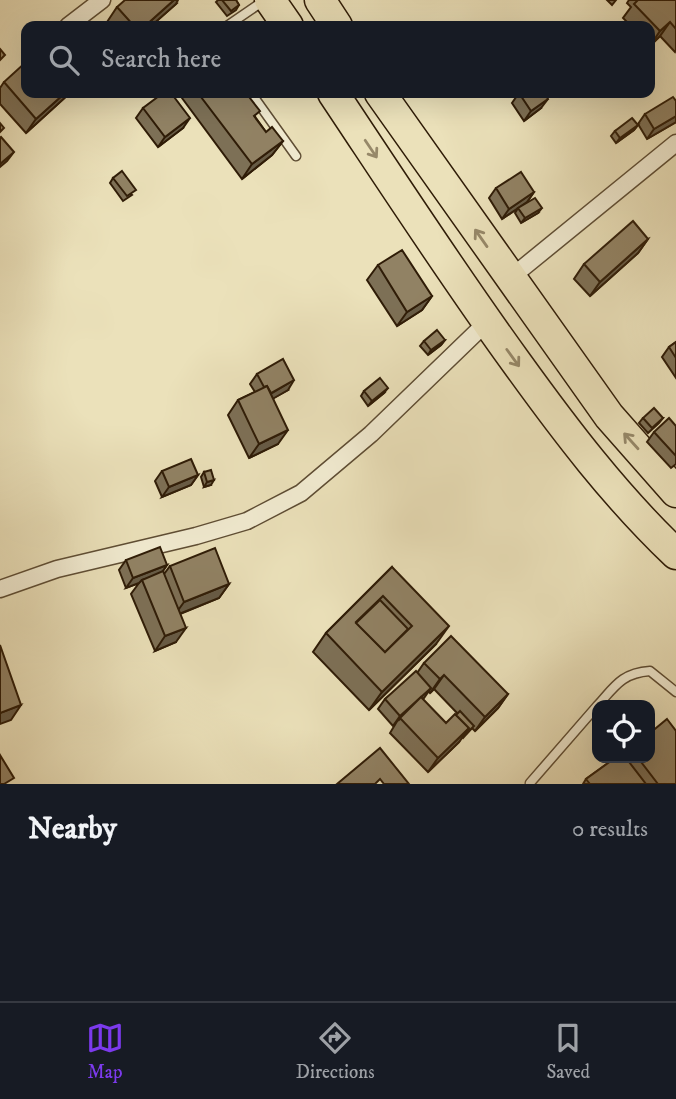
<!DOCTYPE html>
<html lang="en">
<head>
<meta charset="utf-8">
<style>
	body { margin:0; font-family:"IM FELL DW Pica",serif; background:#242831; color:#f1f3f6 }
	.controls { position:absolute; right:21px; bottom:21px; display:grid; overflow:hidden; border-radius:14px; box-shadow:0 7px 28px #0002 }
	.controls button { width:63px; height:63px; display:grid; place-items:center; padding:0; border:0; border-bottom:2px solid #363941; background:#171b24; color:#f1f3f6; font:35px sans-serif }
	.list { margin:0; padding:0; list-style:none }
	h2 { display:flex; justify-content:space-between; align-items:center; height:91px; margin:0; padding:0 28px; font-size:30px }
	h2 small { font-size:23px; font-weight:400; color:#9ea1a6 }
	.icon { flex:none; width:38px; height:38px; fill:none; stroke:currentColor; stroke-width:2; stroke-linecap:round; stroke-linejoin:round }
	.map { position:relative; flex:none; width:676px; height:784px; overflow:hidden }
	.search { position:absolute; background:#171b24; box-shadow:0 7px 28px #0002; left:21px; right:21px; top:21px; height:77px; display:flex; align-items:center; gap:18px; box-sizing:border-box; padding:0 24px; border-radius:14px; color:#9ea1a6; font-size:26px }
	.sheet { height:217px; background:#171b24 }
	nav { display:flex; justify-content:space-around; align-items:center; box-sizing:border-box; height:98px; border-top:2px solid #363941; background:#171b24; font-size:19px; color:#9ea1a6 }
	nav a { display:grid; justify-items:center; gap:4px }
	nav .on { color:#7c3aed }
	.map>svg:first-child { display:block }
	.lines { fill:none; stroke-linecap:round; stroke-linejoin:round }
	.lane-casing { stroke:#5e4d34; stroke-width:11 }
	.street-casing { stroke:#5e4d34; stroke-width:19 }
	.highway-casing { stroke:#2f1c07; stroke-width:33 }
	.lane { stroke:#f2ecd2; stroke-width:8 }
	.street { stroke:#f2ecd2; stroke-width:16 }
	.highway { stroke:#ebe1ba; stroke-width:30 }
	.wall { fill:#7d7056; stroke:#2f1c07; stroke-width:2; fill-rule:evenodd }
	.shaded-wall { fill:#665b46; stroke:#2f1c07; stroke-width:2 }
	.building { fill:#918264; stroke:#2f1c07; stroke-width:2; fill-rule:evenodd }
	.oneway { stroke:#968869 }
</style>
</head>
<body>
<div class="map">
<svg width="676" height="784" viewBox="0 0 676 784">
	<rect width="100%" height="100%" fill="#ebe1ba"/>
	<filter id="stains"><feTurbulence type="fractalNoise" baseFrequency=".00286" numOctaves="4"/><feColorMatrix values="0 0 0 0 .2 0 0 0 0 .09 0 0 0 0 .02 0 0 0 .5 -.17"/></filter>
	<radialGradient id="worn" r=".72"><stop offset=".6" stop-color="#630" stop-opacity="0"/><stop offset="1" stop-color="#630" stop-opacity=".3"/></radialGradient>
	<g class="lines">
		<g class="lane-casing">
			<g id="lane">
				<polyline points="227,26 265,0"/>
				<polyline points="251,93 296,156"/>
				<path d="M598 705C615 686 622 673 650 671L676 692"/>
				<polyline points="530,783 597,706"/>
			</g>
		</g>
		<g class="street-casing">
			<g id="street">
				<polyline points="68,26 102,0"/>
				<polyline points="508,277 519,271 676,143"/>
				<polyline points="0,589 57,569 196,536 247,521 301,493 371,434 487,322"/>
			</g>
		</g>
		<g class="highway-casing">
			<g id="highway">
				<polyline points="270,0 288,26"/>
				<polyline points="320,0 337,26"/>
				<path d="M333 93C393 183 452 274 516 362 565 430 615 496 676 554"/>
				<polyline points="380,93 609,416 676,492"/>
			</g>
		</g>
		<use href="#lane" class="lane"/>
		<use href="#street" class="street"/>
		<use href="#highway" class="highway"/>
	</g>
	<g class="wall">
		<polygon points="218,0 236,0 239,5 236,10 227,16 216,2"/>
		<polygon points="607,0 616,0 612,5"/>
		<polygon points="629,0 676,0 676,50 675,52 660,36 650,46 650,26 631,26 623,18 631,7 627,3"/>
		<polygon points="176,4 151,26 111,26 107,22 117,7"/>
		<polygon points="4,82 70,93 26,133 0,104 0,88"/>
		<polygon points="185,93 240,93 256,118 266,132 283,141 272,155 242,179 182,98"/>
		<polygon points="519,93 541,108 524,121 512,103"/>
		<polygon points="143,108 183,128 158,147 136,118"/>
		<polygon points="645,114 676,122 647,139 638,124"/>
		<polygon points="638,125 634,130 616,143 611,136 615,131"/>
		<polygon points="113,178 132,195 123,201 110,183"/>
		<polygon points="496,188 534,192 527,202 502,219 489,198"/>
		<polygon points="518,208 538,213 521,223 515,213"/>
		<polygon points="648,239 638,253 590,296 574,279 584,264"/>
		<polygon points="378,265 432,296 422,310 397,326 367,280"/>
		<polygon points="445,340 441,345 428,355 420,346 424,341"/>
		<polygon points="676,342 676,378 662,357 669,347"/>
		<polygon points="257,374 288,390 273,398 278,444 249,458 228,415 238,400 255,392 250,384"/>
		<polygon points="364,391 384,393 368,406 361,396"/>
		<polygon points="643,418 663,418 659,423 648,433 639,423"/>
		<polygon points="676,426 676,464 671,468 647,442 654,432"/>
		<polygon points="162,471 198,475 191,485 162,497 155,481"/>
		<polygon points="204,472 211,485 204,487 201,477"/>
		<polygon points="126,560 167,565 163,571 164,574 170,566 229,584 219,598 180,614 176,642 155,651 131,594 139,583 126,588 119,570"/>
		<polygon points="392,567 436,644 369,710 313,652 326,633"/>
		<path d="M424 663 508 694 498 708 475 731 472 728 463 738 462 737 459 742 428 772 390 733 396 723 393 726 378 709 385 699 417 673ZM434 689 458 714 446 723 422 699 428 691 430 693Z"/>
		<polygon points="615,758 650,758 676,784 583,784 586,779"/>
	</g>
	<g class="shaded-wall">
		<polygon points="174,0 178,0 176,4 151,26 145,26"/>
		<polygon points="670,22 660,36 650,46 660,31"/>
		<polygon points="65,93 70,93 26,133 36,119"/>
		<polygon points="548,99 541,108 524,121 531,111"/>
		<polygon points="676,116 676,122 647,139 654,129"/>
		<polygon points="190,118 183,128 158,147 165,137"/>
		<polygon points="638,125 634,130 616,143 620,138"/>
		<polygon points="283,141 272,155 242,179 252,164"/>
		<polygon points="14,152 7,161 0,167 0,164"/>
		<polygon points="534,192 527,202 502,219 509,209"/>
		<polygon points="542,208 538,213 521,223 525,218"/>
		<polygon points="648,239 638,253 590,296 600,282"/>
		<polygon points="432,296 422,310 397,326 407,312"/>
		<polygon points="445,340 441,345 428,355 431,350"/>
		<polygon points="294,380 288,390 262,405 269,395"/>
		<polygon points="388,388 384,393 368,406 372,401"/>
		<polygon points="288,430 278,444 249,458 259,444"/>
		<polygon points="198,475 191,485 162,497 169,487"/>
		<polygon points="214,480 211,485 204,487 207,482"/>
		<polygon points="167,565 160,575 142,580 139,583 126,588 133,578"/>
		<polygon points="229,584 219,598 174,616 184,602"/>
		<polygon points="449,626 436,644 369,710 382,692"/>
		<polygon points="186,628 176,642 155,651 165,636"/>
		<polygon points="444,675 434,689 430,693 440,679"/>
		<polygon points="431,688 424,698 400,719 400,718 393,726 400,716"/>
		<polygon points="508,694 498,708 475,731 485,717"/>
		<polygon points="21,705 11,720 0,724 0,713"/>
		<polygon points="469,728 459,742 428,772 438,758"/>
	</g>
	<g class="building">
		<polygon points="125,0 174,0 145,26 134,26 117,7"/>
		<polygon points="222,0 236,0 239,5 231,11"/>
		<polygon points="638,0 676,0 676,29 670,22 660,31 634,4"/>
		<polygon points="0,49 5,55 0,60"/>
		<polygon points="26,62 26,93 65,93 36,119 4,82"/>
		<polygon points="163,93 171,93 190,118 165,137 143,108"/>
		<polygon points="198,93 240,93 241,95 246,93 260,111 254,116 266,132 272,127 283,141 252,164"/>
		<polygon points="519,93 544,93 548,99 531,111"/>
		<polygon points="673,97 676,101 676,116 654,129 645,114"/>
		<polygon points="632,118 638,125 620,138 615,131"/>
		<polygon points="0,123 4,128 0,132"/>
		<polygon points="1,137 14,152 0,164 0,138"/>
		<polygon points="122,171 136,190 127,196 113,178"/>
		<polygon points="521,172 534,192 509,209 496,188"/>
		<polygon points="535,198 542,208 525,218 518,208"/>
		<polygon points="633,221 648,239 600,282 584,264"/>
		<polygon points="402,250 432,296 407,312 378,265"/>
		<polygon points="437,330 445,340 431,350 424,341"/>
		<polygon points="676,342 676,358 669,347"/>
		<polygon points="283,359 294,380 271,393 267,386 264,387 257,374"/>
		<polygon points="380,378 388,388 372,401 364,391"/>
		<polygon points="267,386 288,430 259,444 238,400"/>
		<polygon points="654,408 663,418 652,428 643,418"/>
		<polygon points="669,418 676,426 676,456 654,432"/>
		<polygon points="191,459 198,475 169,487 162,471"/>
		<polygon points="211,470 214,480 207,482 204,472"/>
		<polygon points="160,547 167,565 133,578 126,560"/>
		<polygon points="215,548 229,584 184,602 170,566"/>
		<path d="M392 567 449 626 382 692 326 633ZM383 596 412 626 385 652 356 622Z"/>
		<polygon points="163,571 186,628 165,636 142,580"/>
		<polygon points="380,600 408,629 385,652 356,623"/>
		<polygon points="451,636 508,694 485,717 444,675 440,679 424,663"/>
		<polygon points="0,645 21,705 0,713"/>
		<polygon points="416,671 431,688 400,716 385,699"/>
		<polygon points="421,697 446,723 455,714 469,728 438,758 400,718"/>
		<polygon points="460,711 474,726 467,733 466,732 469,728 456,715"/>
		<polygon points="667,719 676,731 676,784 658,784 638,758 650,758 650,733"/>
		<polygon points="380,748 409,784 384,784 380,779 375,784 337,784"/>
		<polygon points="0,755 14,778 4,784 0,784"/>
		<polygon points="615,758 626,758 646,784 590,784 586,779"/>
	</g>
	<defs><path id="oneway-shaft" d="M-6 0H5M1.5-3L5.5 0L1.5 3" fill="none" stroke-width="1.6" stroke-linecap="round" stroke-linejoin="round" transform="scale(1.75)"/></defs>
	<g class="oneway">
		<use href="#oneway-shaft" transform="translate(371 149) rotate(56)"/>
		<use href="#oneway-shaft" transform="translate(481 238) rotate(-125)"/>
		<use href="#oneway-shaft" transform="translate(513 358) rotate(54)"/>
		<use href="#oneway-shaft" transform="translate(631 441) rotate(-132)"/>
	</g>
	<rect width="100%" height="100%" filter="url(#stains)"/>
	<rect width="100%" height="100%" fill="url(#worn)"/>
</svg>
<div class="controls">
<button><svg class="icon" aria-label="locate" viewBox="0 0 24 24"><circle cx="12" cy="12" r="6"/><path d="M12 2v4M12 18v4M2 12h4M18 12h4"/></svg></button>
</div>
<div class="search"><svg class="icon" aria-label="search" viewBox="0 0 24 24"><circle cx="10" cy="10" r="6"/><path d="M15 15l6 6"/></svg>Search here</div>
</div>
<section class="sheet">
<h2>Nearby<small>0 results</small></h2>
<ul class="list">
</ul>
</section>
<nav>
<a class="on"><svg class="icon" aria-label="map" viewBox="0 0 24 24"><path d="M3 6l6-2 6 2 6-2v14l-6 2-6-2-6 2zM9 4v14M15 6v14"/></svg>Map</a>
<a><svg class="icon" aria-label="directions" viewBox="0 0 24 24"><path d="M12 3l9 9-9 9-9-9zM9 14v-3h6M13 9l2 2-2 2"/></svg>Directions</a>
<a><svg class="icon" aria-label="saved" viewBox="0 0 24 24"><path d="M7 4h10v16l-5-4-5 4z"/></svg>Saved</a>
</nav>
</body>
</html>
